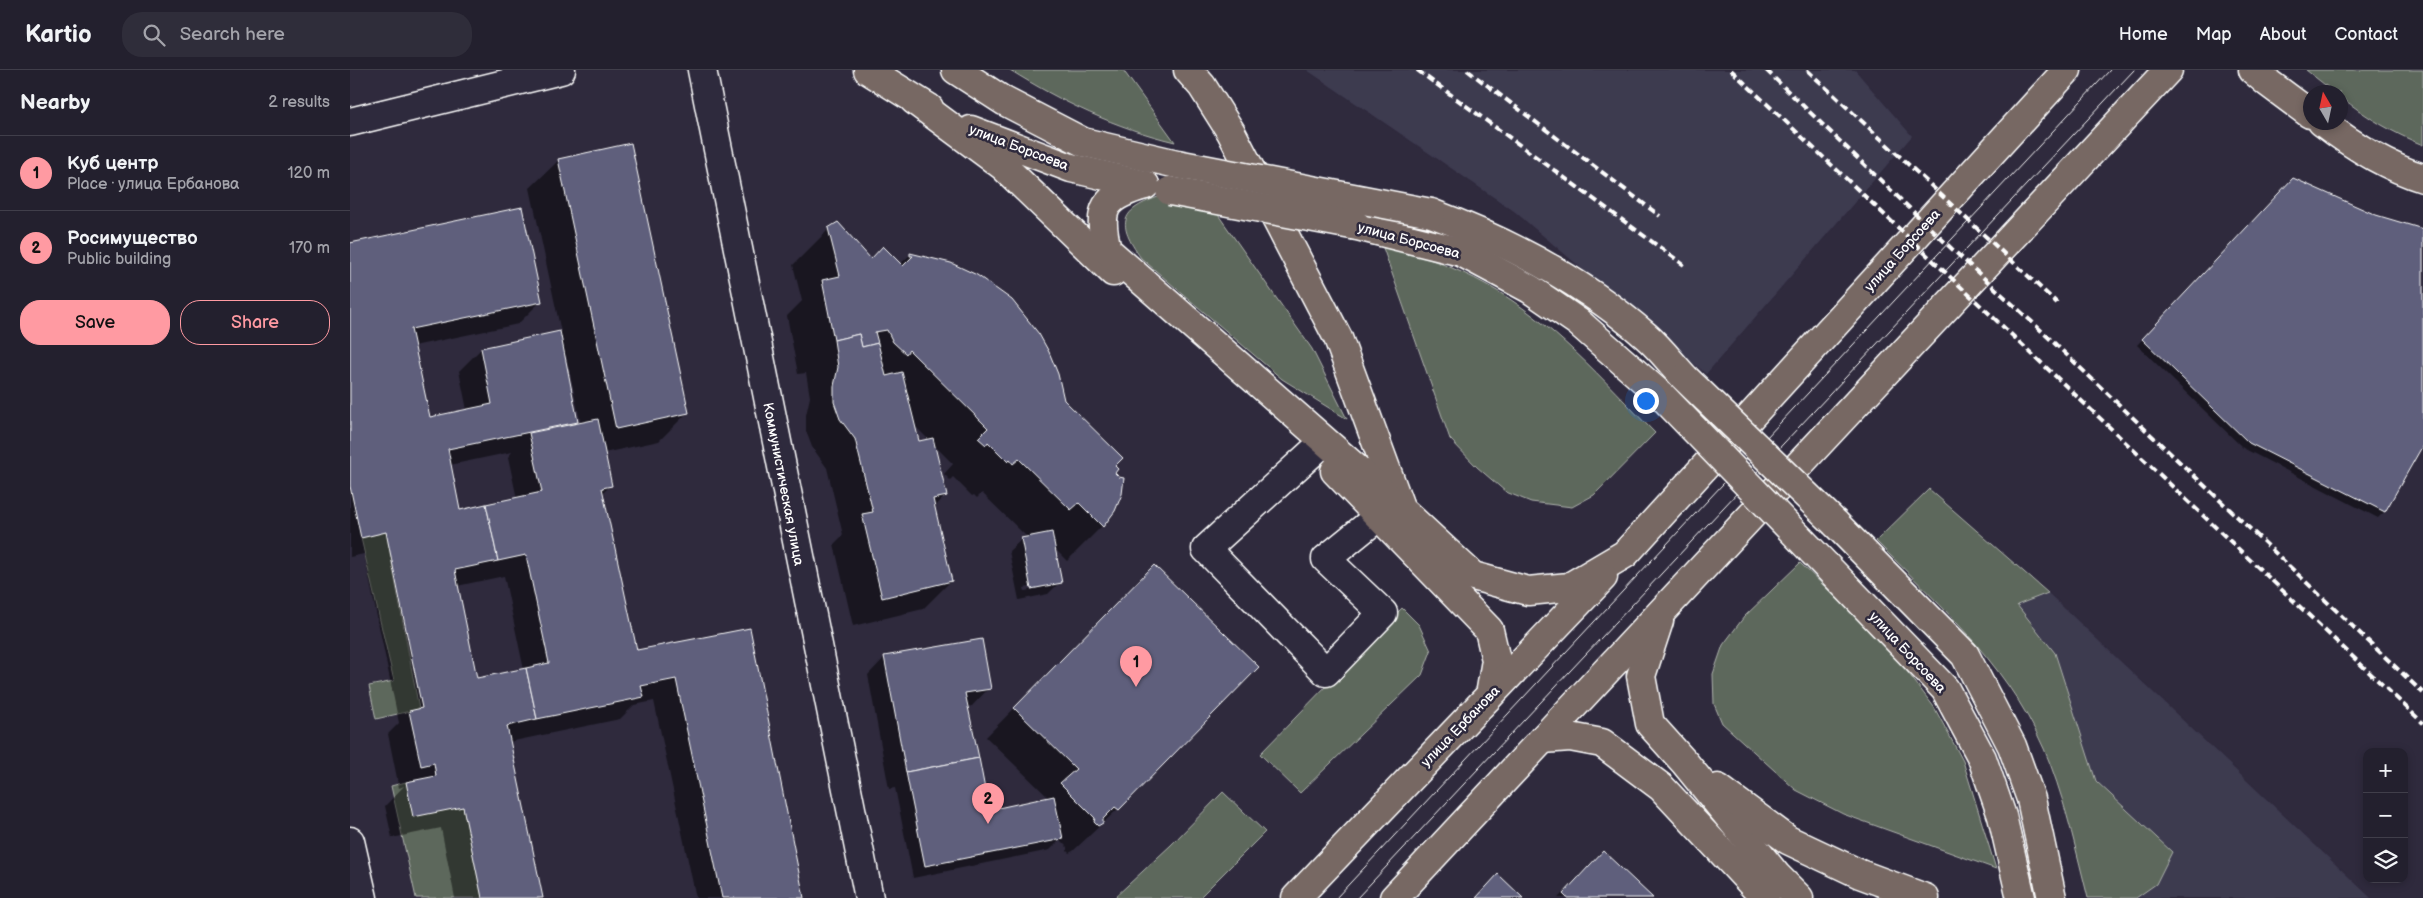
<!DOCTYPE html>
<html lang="en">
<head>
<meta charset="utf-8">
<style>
	body { margin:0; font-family:"Balsamiq Sans",sans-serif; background:#2f2d3a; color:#f1f3f6 }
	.controls { position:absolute; right:15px; bottom:15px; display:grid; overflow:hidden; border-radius:10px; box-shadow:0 2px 8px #0003 }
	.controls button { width:45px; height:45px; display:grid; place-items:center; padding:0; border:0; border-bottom:1px solid #403e4a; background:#23202e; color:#f1f3f6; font:25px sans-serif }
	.compass { position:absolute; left:1953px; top:15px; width:45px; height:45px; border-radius:50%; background:#23202e; box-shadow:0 2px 8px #0003; rotate:351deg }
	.you { position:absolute; left:1295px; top:330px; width:18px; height:18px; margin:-12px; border:4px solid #fff; border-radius:50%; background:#1a73e8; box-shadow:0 0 0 8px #1a73e833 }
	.badge { display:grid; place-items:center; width:32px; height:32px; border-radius:50%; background:#ff9aa2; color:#111; font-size:16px; font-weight:700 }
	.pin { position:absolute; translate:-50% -41px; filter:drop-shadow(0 1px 2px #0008) }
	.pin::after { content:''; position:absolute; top:26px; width:18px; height:15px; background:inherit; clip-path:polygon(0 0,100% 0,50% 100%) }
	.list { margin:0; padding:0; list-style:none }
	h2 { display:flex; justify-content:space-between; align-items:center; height:65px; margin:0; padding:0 20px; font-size:21px }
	h2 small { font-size:16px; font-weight:400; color:#a3a3aa }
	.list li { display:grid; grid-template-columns:32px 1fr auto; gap:15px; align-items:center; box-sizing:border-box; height:75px; padding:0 20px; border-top:1px solid #403e4a }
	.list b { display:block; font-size:19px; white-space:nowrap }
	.list p { margin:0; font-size:16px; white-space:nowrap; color:#a3a3aa }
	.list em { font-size:16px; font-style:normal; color:#a3a3aa }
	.actions { display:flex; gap:10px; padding:15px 20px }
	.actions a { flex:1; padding:11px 0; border:1px solid #ff9aa2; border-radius:20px; text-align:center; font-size:18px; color:#ff9aa2 }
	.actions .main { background:#ff9aa2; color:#111 }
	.icon { flex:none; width:28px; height:28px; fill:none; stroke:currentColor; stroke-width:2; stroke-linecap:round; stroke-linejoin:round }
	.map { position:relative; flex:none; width:2073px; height:828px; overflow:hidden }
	header { display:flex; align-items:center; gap:30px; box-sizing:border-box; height:70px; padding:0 25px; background:#23202e; border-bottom:1px solid #403e4a }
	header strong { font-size:24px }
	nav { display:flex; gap:28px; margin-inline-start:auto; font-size:18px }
	.search { width:350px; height:45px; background:#2f2d3a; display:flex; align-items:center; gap:12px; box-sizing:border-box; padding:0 18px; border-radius:20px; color:#a3a3aa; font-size:19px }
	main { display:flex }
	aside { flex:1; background:#23202e }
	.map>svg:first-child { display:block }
	.built { fill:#3d3a50 }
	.green { fill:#5d675b; stroke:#aeb3ad }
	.shadow { fill:#0007; fill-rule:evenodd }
	.building { fill:#5e5f7c; stroke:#fff }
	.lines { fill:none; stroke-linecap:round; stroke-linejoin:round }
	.minor-casing { stroke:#fff; stroke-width:31 }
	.major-casing { stroke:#fff; stroke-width:31 }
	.minor { stroke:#2f2a3d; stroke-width:28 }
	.major { stroke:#776864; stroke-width:28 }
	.tram { stroke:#fff; stroke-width:1 }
	.rail { stroke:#fff; stroke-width:4; stroke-dasharray:8 4; stroke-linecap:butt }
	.major-bridge-casing { stroke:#fff; stroke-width:31; stroke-linecap:butt }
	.major-bridge { stroke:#776864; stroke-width:28 }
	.labels { text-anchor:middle; stroke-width:5; stroke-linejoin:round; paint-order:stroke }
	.street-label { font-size:14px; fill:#fff; stroke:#2f2a3d }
</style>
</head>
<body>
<header>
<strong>Kartio</strong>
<div class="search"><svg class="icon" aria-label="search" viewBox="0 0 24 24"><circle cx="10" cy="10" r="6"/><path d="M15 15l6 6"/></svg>Search here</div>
<nav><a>Home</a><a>Map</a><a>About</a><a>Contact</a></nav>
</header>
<main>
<aside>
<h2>Nearby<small>2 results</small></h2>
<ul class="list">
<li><span class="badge">1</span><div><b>Куб центр</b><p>Place · улица Ербанова</p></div><em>120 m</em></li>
<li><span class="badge">2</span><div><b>Росимущество</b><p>Public building</p></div><em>170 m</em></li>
</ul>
<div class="actions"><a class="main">Save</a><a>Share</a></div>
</aside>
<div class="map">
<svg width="2073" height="828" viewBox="0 0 2073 828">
	<rect width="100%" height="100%" fill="#2f2a3d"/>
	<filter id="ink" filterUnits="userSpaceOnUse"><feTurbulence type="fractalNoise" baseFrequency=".02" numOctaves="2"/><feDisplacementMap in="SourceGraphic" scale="10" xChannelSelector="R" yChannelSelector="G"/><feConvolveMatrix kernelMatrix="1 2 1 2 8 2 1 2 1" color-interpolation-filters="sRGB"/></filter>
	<g filter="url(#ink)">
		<g class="built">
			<polygon points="957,0 1505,0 1562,66 1356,304 1164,141"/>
			<polygon points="1698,523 2021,828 1786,828 1806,814 1822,782 1746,711 1705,583 1667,535"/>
		</g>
		<g class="green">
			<path d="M660 0H773L825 72C766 58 711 32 660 0Z"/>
			<path d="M1956 0H2073V75C2043 63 2016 47 1991 27L1990 22H1984Z"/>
			<path d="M811 126 864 139 962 279 997 349 932 309 791 188C766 153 770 140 811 126Z"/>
			<path d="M1031 172C1067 185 1104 196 1137 215 1203 252 1253 310 1305 363L1244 425 1222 437 1181 432 1156 422 1127 397 1100 369Z"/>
			<path d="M1579 419 1698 523 1667 535 1705 583 1746 711 1822 782 1806 814 1786 828H1738C1727 784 1717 739 1701 696 1667 604 1594 539 1526 471Z"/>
			<polygon points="36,462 69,639 26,649 19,616 44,611 11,468"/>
			<polygon points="1450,493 1540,579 1584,637 1613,691 1646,799 1493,744 1446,720 1372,653 1364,634 1363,604 1373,575 1394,547"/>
			<polygon points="1052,538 1069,555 1081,581 1072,605 950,723 910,684"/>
			<polygon points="56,712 113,737 132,828 66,828 41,716"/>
			<polygon points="873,722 915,762 849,828 764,828 821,775"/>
		</g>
		<g class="shadow">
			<path d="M209 90 338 342 309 371 254 383 260 416 252 424 286 582 399 559 453 828H346L304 631 284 635 270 649 159 672 192 828H105L91 758 42 768 35 736 54 716 49 718 38 664 49 653 14 484 0 487V174L190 232 168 254 64 276 79 348 117 340 109 301 131 279 211 262 180 118ZM214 286H216L231 354 223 355 227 351ZM162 382 158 387 167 429 109 441 100 395ZM154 506 174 600 126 610 107 516Z"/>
			<polygon points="1937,115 2073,161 2073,372 2034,442 2028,448 1893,378 1787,275"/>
			<path d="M479 159 521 191 550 194 561 184 601 194 713 331 763 396 752 456 717 491 704 478 710 512 698 524 669 530 659 481 672 469 678 468 632 423 627 428 624 425 622 426 603 407 600 410 594 404 603 394 583 374 595 426 584 438 601 511 573 539 503 556 484 474 493 465 477 398 462 377 456 361V345L460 327 456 303 448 304 437 246 452 231 443 195ZM564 355 579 370 568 373ZM698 514V516L675 521 674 518Z"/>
			<polygon points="775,525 907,597 768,739 723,781 719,783 717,781 717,777 710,770 700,780 563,808 545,718 539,719 518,605 535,587 639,618 622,636 617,637 638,741 698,727 636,667"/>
			<polygon points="1253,783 1302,828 1208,828"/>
		</g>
		<g class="building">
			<polygon points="281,73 339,343 266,359 208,89"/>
			<polygon points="1943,108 2026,145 2073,159 2073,375 2035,442 1899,373 1792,269"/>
			<polygon points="172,137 192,232 61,259 80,347 142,334 131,278 210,261 228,352 98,379 110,440 136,434 148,491 105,500 127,608 176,598 187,649 157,656 193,828 132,828 113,737 63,747 56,712 86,706 84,693 71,696 59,641 72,638 36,462 11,468 0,416 0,173"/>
			<polygon points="488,152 521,189 533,176 553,196 563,186 560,186 560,183 601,193 627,205 662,230 689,264 699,282 708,304 714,330 773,388 765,396 768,399 765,403 769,407 774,408 772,424 765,441 753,457 729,433 721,440 669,389 663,394 660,390 658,392 638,372 636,375 628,368 638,358 559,280 556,284 543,272 537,260 525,262 528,273 512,277 509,264 484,270 472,210 490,206 478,158"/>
			<polygon points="509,264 512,277 528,273 536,306 552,302 569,371 583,368 597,426 583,429 602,511 532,528 512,444 523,442 505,369 490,349 484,332 484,316 488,297 484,270"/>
			<polygon points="248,349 262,416 252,418 287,580 400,558 454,828 372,828 326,609 291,616 294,627 187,649 176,598 199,593 176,485 148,491 136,434 192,422 179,363"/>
			<polygon points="702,462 712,513 681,519 671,468"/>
			<polygon points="804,495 909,597 769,740 765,737 753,749 753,753 748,756 744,752 745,748 710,713 726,699 664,638"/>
			<polygon points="632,569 641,619 615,623 629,688 556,702 534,586"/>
			<polygon points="629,688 639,740 704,726 713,769 575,796 556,702"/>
			<polygon points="1253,781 1303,828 1217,828 1213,824"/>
			<polygon points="1148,804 1173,828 1126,828"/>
		</g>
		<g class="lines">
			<g class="minor-casing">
				<g id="minor">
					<polyline points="352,0 519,828"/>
					<polyline points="0,52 211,0"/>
					<polyline points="965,380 856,479 976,602 1033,543 976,489 1029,446"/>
					<polyline points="0,771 13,828"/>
				</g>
			</g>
			<g class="major-casing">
				<g id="major">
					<polyline points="518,0 579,38"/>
					<polyline points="606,0 654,31 733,72 827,94"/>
					<polyline points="838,0 852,16 881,62 988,268 1049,434"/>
					<polyline points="1903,0 1917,12 1960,44"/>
					<polyline points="564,30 653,96 763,202"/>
					<path d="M1972 52C2002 75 2037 97 2073 108"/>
					<polyline points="621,60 721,98 795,115"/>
					<path d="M795 115C753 127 747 138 757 180L1024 414 1123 506 1178 521 1219 517 1275 484 1717 0"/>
					<path d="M1081 143C1159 172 1233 211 1296 266 1310 278 1322 294 1335 308"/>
					<polyline points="1007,156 1111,182 1180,219 1228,252 1313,327"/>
					<polyline points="985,401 1139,560 1146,590 1140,625"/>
					<polyline points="1485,453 1615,585 1662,676 1681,729 1702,828"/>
					<polyline points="1461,480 1595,619 1632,688 1652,746 1671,828"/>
					<polyline points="1309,551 1291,606 1300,654 1335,693 1427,806 1449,828"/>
					<polyline points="1193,669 1220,667 1252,673 1311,717 1415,828"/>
					<polyline points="1368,718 1438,770 1510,804 1575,828"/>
					<polyline points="946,828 1253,507"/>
					<polyline points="1044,828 1818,0"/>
				</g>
			</g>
			<use href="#minor" class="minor"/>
			<use href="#major" class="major"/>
			<g class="tram">
				<polyline points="986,828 1760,0"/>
				<polyline points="1007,828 1784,0"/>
			</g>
			<g class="rail">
				<polyline points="1067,0 1334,195"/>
				<polyline points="1117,0 1310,146"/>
				<polyline points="1381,0 2073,653"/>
				<polyline points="1416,0 1602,179 1681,251 2073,623"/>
				<polyline points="1457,0 1707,233"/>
			</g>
			<g class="major-bridge-casing">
				<g id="major-bridge">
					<polyline points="827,94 1081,143"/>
					<polyline points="820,121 1007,156"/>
					<polyline points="1335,308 1485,453"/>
					<polyline points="1313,327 1461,480"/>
				</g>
			</g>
			<use href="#major-bridge" class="major-bridge"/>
		</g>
	</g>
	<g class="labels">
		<g class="street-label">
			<text transform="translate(669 77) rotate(21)" y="5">улица Борсоева</text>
			<text transform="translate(1059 170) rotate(15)" y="5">улица Борсоева</text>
			<text transform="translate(1552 180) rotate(-48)" y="5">улица Борсоева</text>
			<text transform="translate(434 414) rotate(79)" y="5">Коммунистическая улица</text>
			<text transform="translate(1558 582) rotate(47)" y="5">улица Борсоева</text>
			<text transform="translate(1110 656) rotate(-46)" y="5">улица Ербанова</text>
		</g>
	</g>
</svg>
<div class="controls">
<button>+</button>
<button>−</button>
<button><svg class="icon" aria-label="layers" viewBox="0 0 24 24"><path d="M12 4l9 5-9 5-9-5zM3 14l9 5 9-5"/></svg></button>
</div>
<svg class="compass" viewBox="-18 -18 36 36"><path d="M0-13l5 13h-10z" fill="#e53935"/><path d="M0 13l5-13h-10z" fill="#a3a3aa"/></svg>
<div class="you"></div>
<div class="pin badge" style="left:786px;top:617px">1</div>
<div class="pin badge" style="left:638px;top:754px">2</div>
</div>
</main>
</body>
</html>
